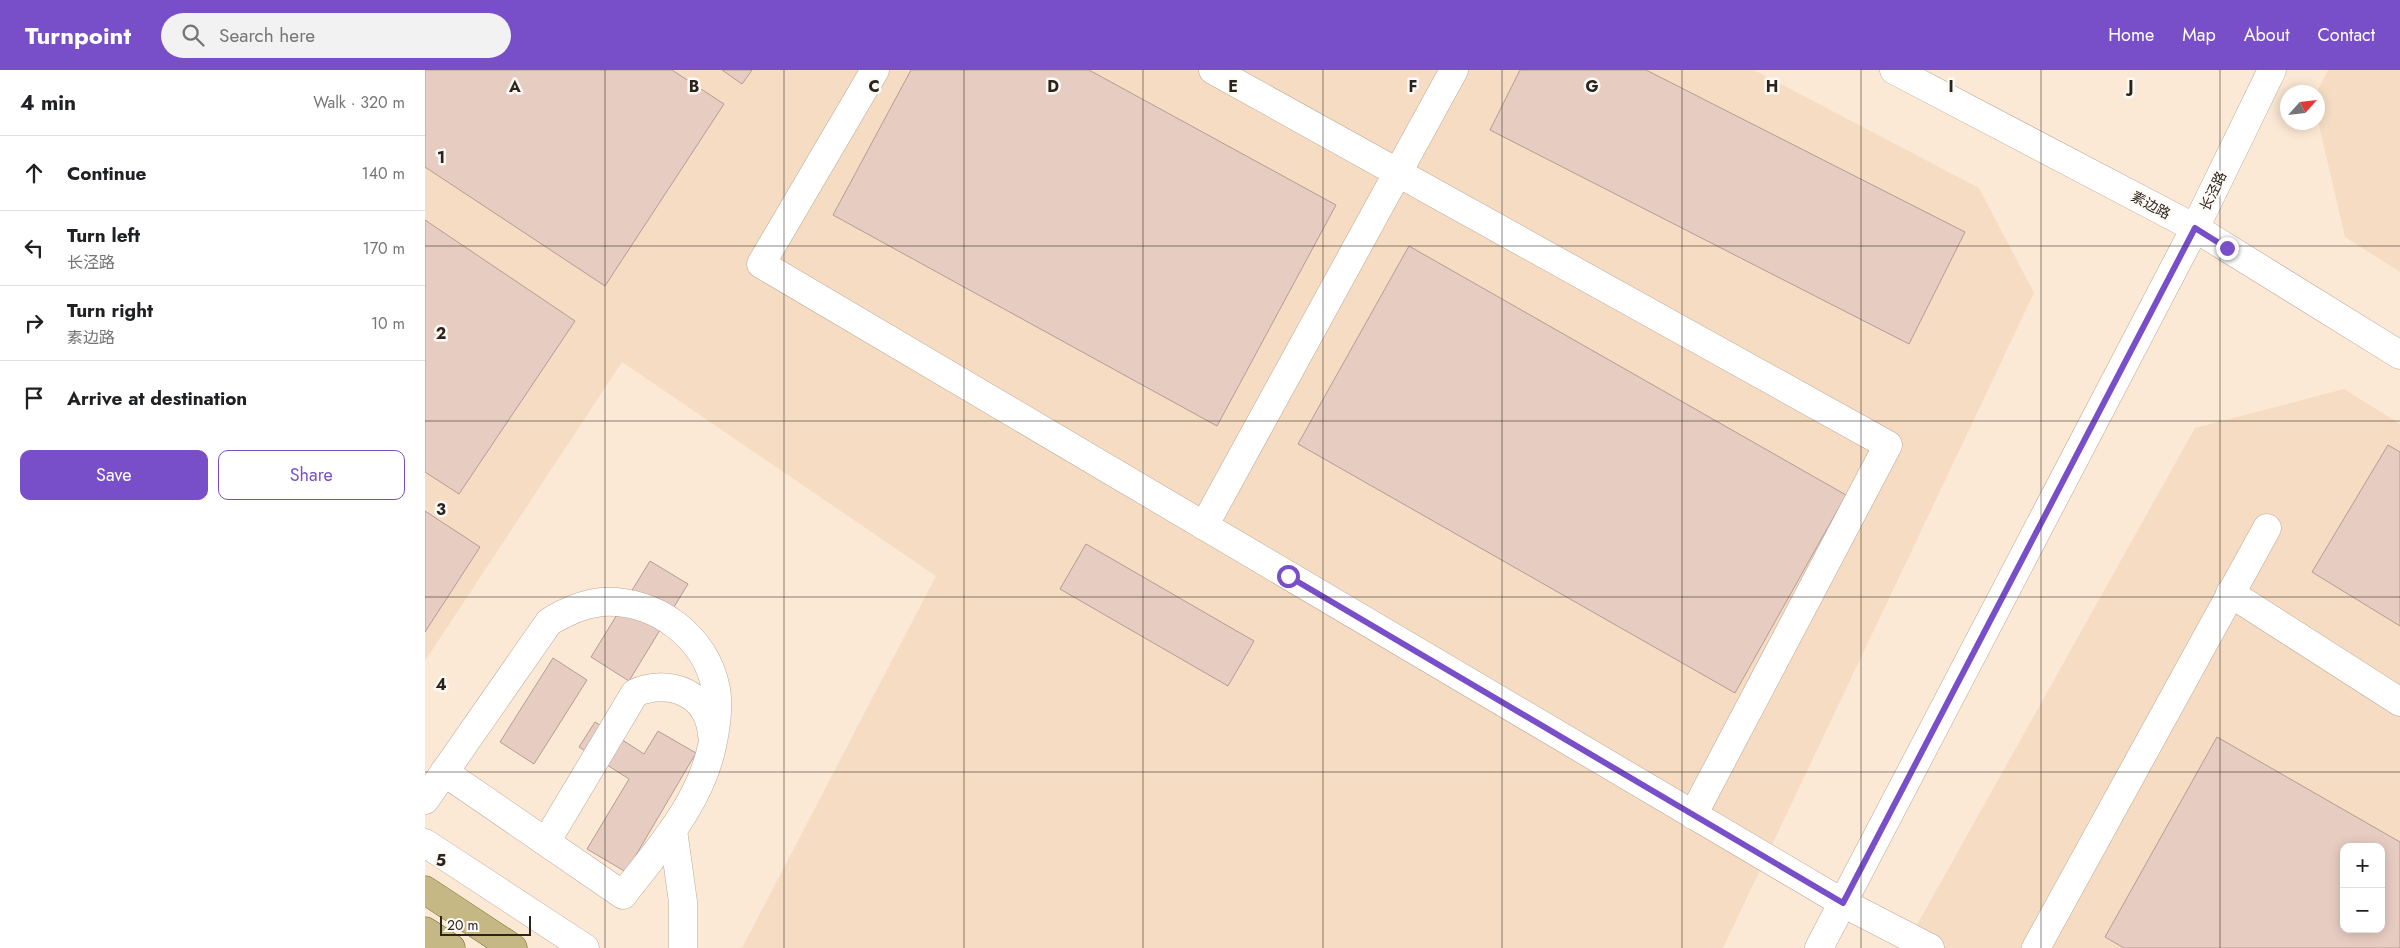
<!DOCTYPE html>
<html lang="en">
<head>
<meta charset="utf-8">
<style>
	body { margin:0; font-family:Jost,"Noto Sans SC",sans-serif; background:#f2f2f2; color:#202124 }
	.controls { position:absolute; right:15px; bottom:15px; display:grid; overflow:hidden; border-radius:10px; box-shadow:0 2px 12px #0003 }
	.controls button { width:45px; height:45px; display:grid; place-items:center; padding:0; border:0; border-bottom:1px solid #e0e0e0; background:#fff; color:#202124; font:25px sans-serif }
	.compass { position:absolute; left:1855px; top:15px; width:45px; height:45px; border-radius:50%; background:#fff; box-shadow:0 2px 12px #0003; rotate:63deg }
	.scale { position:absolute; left:15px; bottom:12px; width:91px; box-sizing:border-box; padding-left:5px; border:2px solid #2b241d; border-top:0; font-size:14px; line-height:18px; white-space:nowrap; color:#2b241d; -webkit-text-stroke:4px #fdf9f5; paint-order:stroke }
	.stop { position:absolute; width:15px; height:15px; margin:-11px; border:4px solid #784fc8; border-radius:50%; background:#fff }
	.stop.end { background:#784fc8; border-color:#fff; box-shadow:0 1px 5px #0008 }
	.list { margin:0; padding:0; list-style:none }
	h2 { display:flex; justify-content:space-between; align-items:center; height:65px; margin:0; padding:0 20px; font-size:21px }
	h2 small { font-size:16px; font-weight:400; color:#757577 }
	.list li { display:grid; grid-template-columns:32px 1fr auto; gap:15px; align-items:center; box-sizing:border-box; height:75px; padding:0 20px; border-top:1px solid #e0e0e0 }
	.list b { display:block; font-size:19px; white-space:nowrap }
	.list p { margin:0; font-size:16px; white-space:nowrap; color:#757577 }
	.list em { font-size:16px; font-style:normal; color:#757577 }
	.actions { display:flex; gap:10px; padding:15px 20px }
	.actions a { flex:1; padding:11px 0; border:1px solid #784fc8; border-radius:10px; text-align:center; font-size:18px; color:#784fc8 }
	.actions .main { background:#784fc8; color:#fff }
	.icon { flex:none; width:28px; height:28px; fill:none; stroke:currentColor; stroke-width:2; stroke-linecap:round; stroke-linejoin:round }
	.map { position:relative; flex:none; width:1975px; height:878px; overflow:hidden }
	header { display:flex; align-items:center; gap:30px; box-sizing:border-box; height:70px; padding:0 25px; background:#784fc8; color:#fff }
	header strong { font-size:24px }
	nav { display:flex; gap:28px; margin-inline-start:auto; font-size:18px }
	.search { width:350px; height:45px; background:#f2f2f2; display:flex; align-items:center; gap:12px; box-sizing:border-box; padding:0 18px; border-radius:28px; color:#757577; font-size:19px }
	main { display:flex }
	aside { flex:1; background:#fff }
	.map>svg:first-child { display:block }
	.built { fill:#f5dcc3; fill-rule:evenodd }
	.building { fill:#e7ccc2; stroke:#b59c93; fill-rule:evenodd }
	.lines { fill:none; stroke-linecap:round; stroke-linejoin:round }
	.minor-casing { stroke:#baa896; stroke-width:29 }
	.tertiary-casing { stroke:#baa896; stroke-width:29 }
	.primary-casing { stroke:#77662b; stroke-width:29 }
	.minor { stroke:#fff; stroke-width:28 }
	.tertiary { stroke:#fff; stroke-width:28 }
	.primary { stroke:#c6b884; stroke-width:28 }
	.route { stroke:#784fc8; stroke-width:6 }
	.grid { fill:none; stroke:#2b241d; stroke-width:1; stroke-opacity:0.55 }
	.labels { text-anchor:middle; stroke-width:5; stroke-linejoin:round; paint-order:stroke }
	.street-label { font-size:14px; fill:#2b241d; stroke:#fdf9f5 }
	.grid-label { font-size:16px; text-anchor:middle; font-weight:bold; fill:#2b241d; stroke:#fdf9f5; stroke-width:5; stroke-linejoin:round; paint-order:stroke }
</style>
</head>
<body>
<header>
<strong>Turnpoint</strong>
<div class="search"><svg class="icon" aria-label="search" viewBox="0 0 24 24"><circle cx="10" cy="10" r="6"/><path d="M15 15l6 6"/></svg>Search here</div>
<nav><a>Home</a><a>Map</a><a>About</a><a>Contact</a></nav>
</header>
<main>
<aside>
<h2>4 min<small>Walk · 320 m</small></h2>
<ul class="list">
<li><svg class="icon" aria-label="ahead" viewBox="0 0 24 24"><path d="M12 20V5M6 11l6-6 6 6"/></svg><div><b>Continue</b></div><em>140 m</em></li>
<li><svg class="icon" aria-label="left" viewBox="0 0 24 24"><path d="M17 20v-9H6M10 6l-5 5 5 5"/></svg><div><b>Turn left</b><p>长泾路</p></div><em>170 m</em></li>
<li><svg class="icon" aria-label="right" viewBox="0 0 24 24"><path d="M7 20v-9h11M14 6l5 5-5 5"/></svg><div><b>Turn right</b><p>素边路</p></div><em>10 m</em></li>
<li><svg class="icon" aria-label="arrive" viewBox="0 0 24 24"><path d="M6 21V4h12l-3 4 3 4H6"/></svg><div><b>Arrive at destination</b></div></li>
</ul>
<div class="actions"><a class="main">Save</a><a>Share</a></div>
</aside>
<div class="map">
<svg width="1975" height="878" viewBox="0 0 1975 878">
	<rect width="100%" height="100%" fill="#fce9d5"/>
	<g class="built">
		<polygon points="0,0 1329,0 1554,118 1609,223 1298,878 317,878 511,506 197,292 0,591"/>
		<polygon points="1903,0 1975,0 1975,202 1920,167 1893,51 1892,22"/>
		<path d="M1919 319 1975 354V878H1479L1770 358ZM1919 777H1956V859H1919Z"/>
	</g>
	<g class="building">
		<polygon points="0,0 247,0 299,34 180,216 0,97"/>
		<polygon points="297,0 327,0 317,14"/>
		<polygon points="486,0 664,0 911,135 792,356 408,145"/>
		<polygon points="1095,0 1221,0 1540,162 1484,274 1065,60"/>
		<polygon points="0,150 150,251 34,424 0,402"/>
		<polygon points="984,176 1421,425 1310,623 873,374"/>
		<polygon points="1963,375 1975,382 1975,556 1887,502"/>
		<polygon points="0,441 55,477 0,562"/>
		<polygon points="661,474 829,571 803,616 635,519"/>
		<polygon points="225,491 263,514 204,611 166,587"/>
		<polygon points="128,588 162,610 109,694 75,672"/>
		<polygon points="170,652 219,684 233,661 271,683 201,802 162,779 204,709 154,677"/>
		<path d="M1792 667 1975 772V878H1699L1680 867ZM1919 777H1956V859H1919Z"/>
	</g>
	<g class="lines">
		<g class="minor-casing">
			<g id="minor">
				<polyline points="450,0 336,194 1418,833 1505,878"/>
				<polyline points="788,0 1463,375 1268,745"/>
				<polyline points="779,456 1029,0"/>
				<polyline points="1805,523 1975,632"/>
				<path d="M0 730 124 552C140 542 158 534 177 532 230 529 281 566 291 619 294 636 291 658 287 676 275 734 233 779 198 825L19 702"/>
				<polyline points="248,760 258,832 258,878"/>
				<path d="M121 772 210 623C244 608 284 623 287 665"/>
				<polyline points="1611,878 1842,458"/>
			</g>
		</g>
		<g class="tertiary-casing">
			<g id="tertiary">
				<polyline points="1469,0 1770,158 1975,285"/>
				<polyline points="0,773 160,878"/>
				<polyline points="1394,878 1770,158 1847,0"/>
			</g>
		</g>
		<g class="primary-casing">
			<g id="primary">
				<polyline points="0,820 88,878"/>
				<polyline points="0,861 26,878"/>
			</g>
		</g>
		<use href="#minor" class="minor"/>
		<use href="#tertiary" class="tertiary"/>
		<use href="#primary" class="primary"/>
	</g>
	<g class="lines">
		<polyline class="route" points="863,506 1418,833 1770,158 1802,178"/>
	</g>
	<path class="grid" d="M180 0V878M359 0V878M539 0V878M718 0V878M898 0V878M1077 0V878M1257 0V878M1436 0V878M1616 0V878M1795 0V878M0 176H1975M0 351H1975M0 527H1975M0 702H1975"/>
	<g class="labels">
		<g class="street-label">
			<text transform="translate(1788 121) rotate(-64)" y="5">长泾路</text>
			<text transform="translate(1726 135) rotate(28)" y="5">素边路</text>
		</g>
	</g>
	<g class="grid-label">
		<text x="90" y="22">A</text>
		<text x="269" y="22">B</text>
		<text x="449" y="22">C</text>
		<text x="628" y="22">D</text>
		<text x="808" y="22">E</text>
		<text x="988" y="22">F</text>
		<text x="1167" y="22">G</text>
		<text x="1347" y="22">H</text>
		<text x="1526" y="22">I</text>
		<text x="1706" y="22">J</text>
		<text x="16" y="93">1</text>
		<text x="16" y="269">2</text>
		<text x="16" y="445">3</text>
		<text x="16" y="620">4</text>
		<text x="16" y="796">5</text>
	</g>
</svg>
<div class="controls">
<button>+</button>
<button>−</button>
</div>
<svg class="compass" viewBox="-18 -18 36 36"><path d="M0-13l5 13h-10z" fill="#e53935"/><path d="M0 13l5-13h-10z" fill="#757577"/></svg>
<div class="scale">20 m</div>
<div class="stop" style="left:863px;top:506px"></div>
<div class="stop end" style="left:1802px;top:178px"></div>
</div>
</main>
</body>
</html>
